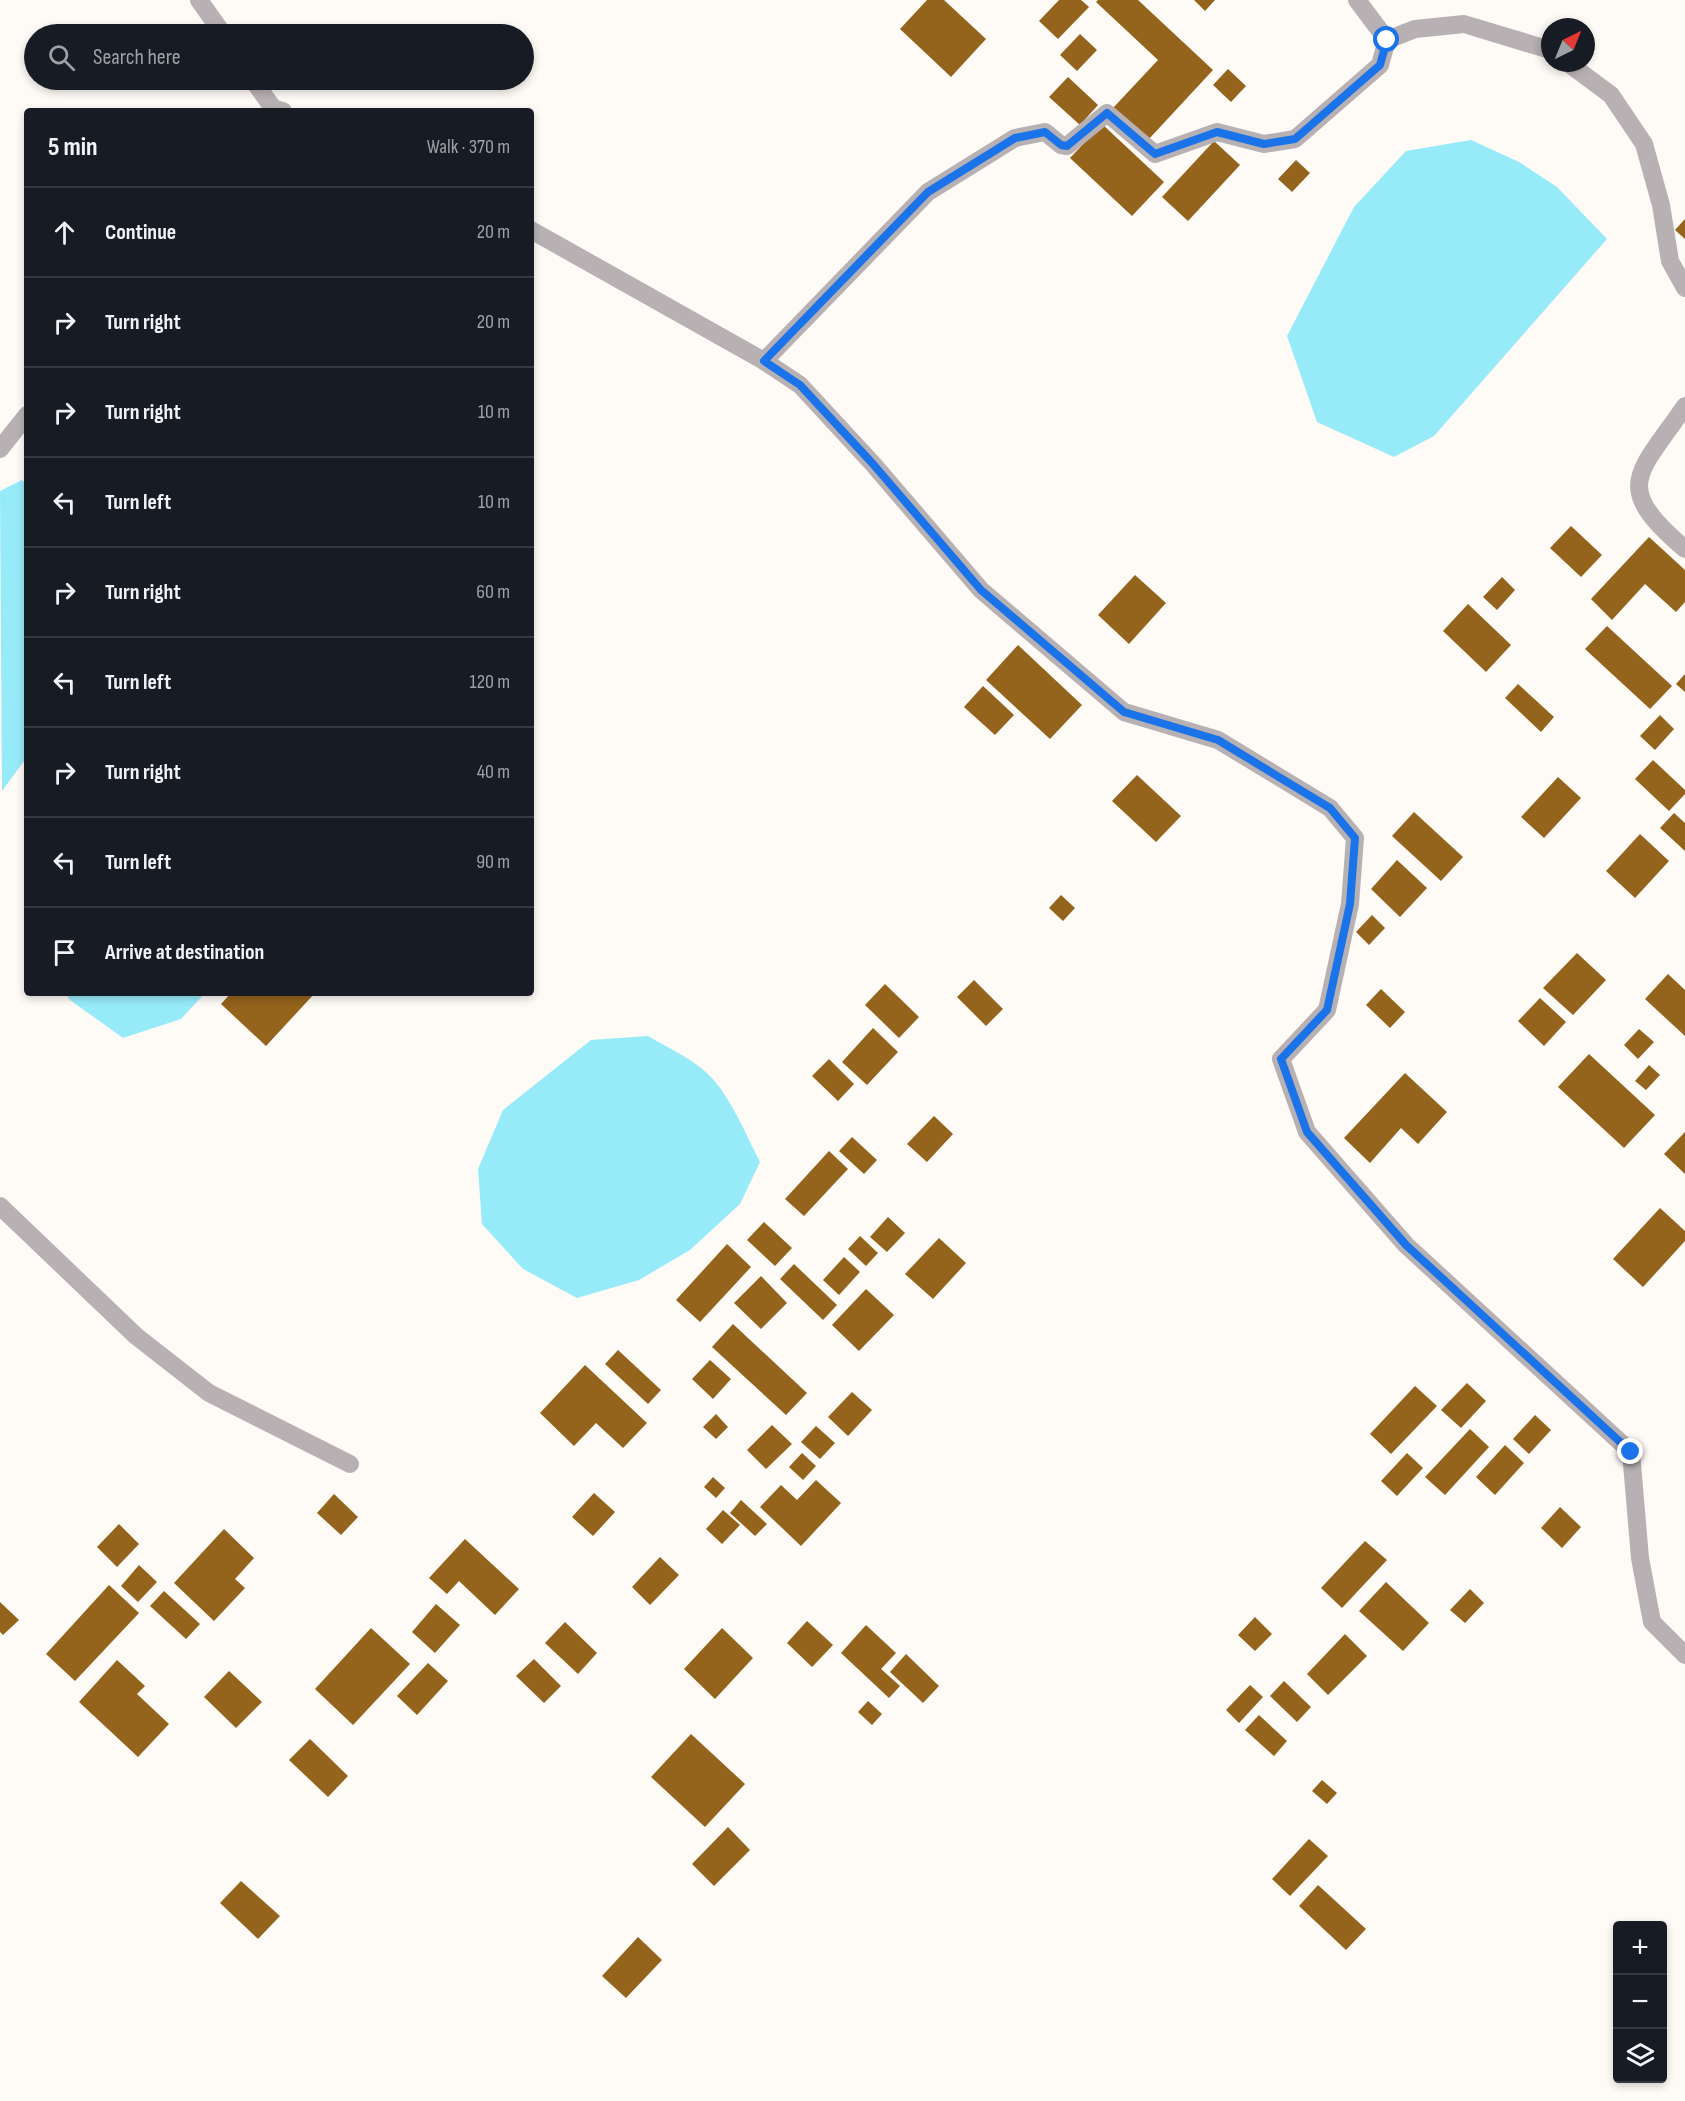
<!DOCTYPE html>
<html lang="en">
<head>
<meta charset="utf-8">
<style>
	body { margin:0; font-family:"Sofia Sans Condensed",sans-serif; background:#242831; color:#f1f3f6 }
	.controls { position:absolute; right:18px; bottom:18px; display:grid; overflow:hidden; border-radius:6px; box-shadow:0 3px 9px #0003 }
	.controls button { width:54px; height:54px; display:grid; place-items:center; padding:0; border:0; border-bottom:2px solid #363941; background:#171b24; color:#f1f3f6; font:30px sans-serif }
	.compass { position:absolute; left:1541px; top:18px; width:54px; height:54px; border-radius:50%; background:#171b24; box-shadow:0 3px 9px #0003; rotate:43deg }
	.stop { position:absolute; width:18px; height:18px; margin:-14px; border:4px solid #1a73e8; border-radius:50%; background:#fff }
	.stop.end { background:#1a73e8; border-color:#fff; box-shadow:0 2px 6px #0008 }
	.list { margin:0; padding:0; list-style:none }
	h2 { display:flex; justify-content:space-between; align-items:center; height:78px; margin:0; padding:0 24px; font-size:26px }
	h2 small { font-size:20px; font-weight:400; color:#9ea1a6 }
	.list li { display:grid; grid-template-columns:39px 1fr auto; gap:18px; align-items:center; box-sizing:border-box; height:90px; padding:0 24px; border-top:2px solid #363941 }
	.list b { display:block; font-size:22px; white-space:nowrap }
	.list em { font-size:20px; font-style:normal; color:#9ea1a6 }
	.icon { flex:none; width:33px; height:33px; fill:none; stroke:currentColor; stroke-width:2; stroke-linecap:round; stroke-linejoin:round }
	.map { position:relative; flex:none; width:1685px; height:2101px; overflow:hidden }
	.search { position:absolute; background:#171b24; box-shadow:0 3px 9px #0003; left:24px; top:24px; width:510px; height:66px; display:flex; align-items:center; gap:15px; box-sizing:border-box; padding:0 21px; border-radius:33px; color:#9ea1a6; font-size:22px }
	.panel { position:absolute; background:#171b24; box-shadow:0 3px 9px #0003; left:24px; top:108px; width:510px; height:888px; border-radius:6px }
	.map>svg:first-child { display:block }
	.water { fill:#97ebf9 }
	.building { fill:#94631c }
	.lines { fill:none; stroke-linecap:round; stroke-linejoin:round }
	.street { stroke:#b8b1b3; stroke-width:18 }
	.route { stroke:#1a73e8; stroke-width:8 }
</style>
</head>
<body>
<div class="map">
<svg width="1685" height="2101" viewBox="0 0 1685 2101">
	<rect width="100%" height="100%" fill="#fefaf6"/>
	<g class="water">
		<polygon points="1471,140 1519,162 1557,187 1607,239 1434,436 1394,457 1317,422 1287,336 1354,207 1406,151"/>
		<polygon points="22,480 27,485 27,757 2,791 0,491"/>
		<polygon points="65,993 205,993 181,1019 123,1038 70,1000"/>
		<path d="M648 1036C668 1048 691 1058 708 1074 730 1095 746 1135 760 1162L740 1204 690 1250 639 1280 577 1298 523 1269 482 1224 478 1169 503 1110 591 1040Z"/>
	</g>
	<g class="building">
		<polygon points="927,0 944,0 986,39 951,77 900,29"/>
		<polygon points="1059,0 1081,0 1089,7 1058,39 1039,21"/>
		<polygon points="1098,0 1138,0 1213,70 1148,140 1113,108 1158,60 1096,2"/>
		<polygon points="1194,0 1215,0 1205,11"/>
		<polygon points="1080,34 1097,50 1077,71 1060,55"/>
		<polygon points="1228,69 1246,86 1231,102 1213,85"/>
		<polygon points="1068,77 1098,105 1080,125 1049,97"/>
		<polygon points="1102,124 1164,182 1132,216 1070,158"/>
		<polygon points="1214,141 1240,165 1188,221 1162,197"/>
		<polygon points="1296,160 1310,173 1292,192 1278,179"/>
		<polygon points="1685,219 1685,239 1675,230"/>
		<polygon points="1571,526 1602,555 1581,577 1550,548"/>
		<polygon points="1649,537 1685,570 1685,602 1676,612 1645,584 1612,620 1591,599"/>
		<polygon points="1135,575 1166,603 1129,644 1098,615"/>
		<polygon points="1502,577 1515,590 1497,610 1483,597"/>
		<polygon points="1468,604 1511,645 1486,672 1443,631"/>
		<polygon points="1607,626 1672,686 1650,709 1585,649"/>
		<polygon points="1018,645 1082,705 1050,739 986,680"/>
		<polygon points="1685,674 1685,692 1676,684"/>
		<polygon points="1518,684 1554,717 1541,732 1505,698"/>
		<polygon points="983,686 1014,715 995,735 964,707"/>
		<polygon points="1660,715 1674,729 1655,750 1640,736"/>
		<polygon points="1653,760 1685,790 1685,794 1669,811 1635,779"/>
		<polygon points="1137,775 1181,816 1156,842 1112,801"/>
		<polygon points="1558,777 1581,798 1544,838 1521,817"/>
		<polygon points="1414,812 1463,857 1441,881 1392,836"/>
		<polygon points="1674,813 1685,823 1685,851 1660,828"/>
		<polygon points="1640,834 1669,861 1635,898 1606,871"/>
		<polygon points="1397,860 1427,888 1400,917 1371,889"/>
		<polygon points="1061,895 1075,908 1063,921 1049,908"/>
		<polygon points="1372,915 1385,928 1369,945 1356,932"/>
		<polygon points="1577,953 1606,980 1573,1015 1543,988"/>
		<polygon points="1668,974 1685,990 1685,1036 1645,999"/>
		<polygon points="974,980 1003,1009 986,1026 957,997"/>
		<polygon points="885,984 919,1017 899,1038 865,1005"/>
		<polygon points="1381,989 1405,1012 1390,1028 1366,1005"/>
		<polygon points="231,993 315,993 266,1046 221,1004"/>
		<polygon points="1540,998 1566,1022 1544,1046 1518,1021"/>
		<polygon points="873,1028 898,1052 867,1085 842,1062"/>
		<polygon points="1639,1029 1654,1042 1638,1059 1624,1045"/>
		<polygon points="1589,1054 1655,1115 1624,1148 1558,1087"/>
		<polygon points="829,1059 854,1084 838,1101 812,1076"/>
		<polygon points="1649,1065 1660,1075 1646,1090 1635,1081"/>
		<polygon points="1405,1073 1447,1112 1418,1144 1401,1128 1370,1163 1344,1138"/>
		<polygon points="934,1116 953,1134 927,1162 907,1144"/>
		<polygon points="1685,1132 1685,1174 1664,1154"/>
		<polygon points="852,1137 877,1160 864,1174 839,1151"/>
		<polygon points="829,1151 848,1169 804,1216 785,1199"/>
		<polygon points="1660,1208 1685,1231 1685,1241 1643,1287 1613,1259"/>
		<polygon points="888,1217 905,1233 887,1252 870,1237"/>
		<polygon points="764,1222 792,1248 775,1266 747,1240"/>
		<polygon points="860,1236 878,1253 866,1266 848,1249"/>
		<polygon points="939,1238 966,1263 933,1299 905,1274"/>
		<polygon points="727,1244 751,1267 700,1322 676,1300"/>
		<polygon points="844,1257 860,1272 839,1295 823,1280"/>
		<polygon points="794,1264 837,1305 823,1320 780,1279"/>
		<polygon points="761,1276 787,1303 761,1329 734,1303"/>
		<polygon points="866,1289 894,1315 859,1351 832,1325"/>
		<polygon points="733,1324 807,1393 786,1415 712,1347"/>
		<polygon points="618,1350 661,1390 648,1404 605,1364"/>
		<polygon points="710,1360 731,1379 713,1399 692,1379"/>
		<polygon points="585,1365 647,1423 623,1448 596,1423 574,1446 540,1413"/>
		<polygon points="1467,1383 1486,1401 1461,1428 1441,1410"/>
		<polygon points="1415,1386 1437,1406 1391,1454 1370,1434"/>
		<polygon points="852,1392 872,1410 848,1436 828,1417"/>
		<polygon points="716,1414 728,1427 716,1439 703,1427"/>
		<polygon points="1535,1415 1551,1430 1529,1454 1513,1439"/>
		<polygon points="772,1425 792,1444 766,1469 747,1450"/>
		<polygon points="816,1426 835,1443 820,1459 801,1442"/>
		<polygon points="1470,1429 1489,1447 1445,1495 1425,1477"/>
		<polygon points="1505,1445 1524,1463 1495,1495 1476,1477"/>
		<polygon points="802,1453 816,1466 803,1480 789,1467"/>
		<polygon points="1407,1453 1423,1468 1397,1496 1381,1481"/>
		<polygon points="713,1477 725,1488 716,1498 704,1487"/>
		<polygon points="816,1480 841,1503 801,1546 760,1507 781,1485 797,1500"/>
		<polygon points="594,1493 615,1512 593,1536 572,1517"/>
		<polygon points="334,1494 358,1517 341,1535 317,1513"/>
		<polygon points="741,1500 767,1524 755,1536 730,1513"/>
		<polygon points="1560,1507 1581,1527 1562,1548 1541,1528"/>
		<polygon points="723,1510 740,1525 722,1544 706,1529"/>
		<polygon points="119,1524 139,1544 117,1567 97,1547"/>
		<polygon points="224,1529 254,1558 235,1579 245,1588 214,1621 174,1583"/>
		<polygon points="465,1539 519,1589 495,1615 459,1581 447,1594 429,1578"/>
		<polygon points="1365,1541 1387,1560 1342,1608 1321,1588"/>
		<polygon points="660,1557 679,1575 650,1605 632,1587"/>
		<polygon points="139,1565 157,1582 138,1602 121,1586"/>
		<polygon points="1386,1582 1429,1623 1403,1651 1359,1611"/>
		<polygon points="109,1585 139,1613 75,1681 46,1654"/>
		<polygon points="1470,1589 1484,1603 1465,1623 1450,1610"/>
		<polygon points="164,1591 200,1624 186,1639 150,1606"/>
		<polygon points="0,1602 19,1620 3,1635 0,1632"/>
		<polygon points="436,1604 460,1625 435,1653 412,1632"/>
		<polygon points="1255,1617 1272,1634 1255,1651 1238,1635"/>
		<polygon points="807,1621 833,1645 812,1667 787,1643"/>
		<polygon points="565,1622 597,1653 578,1674 545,1643"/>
		<polygon points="866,1625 896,1653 881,1669 900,1686 889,1698 841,1653"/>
		<polygon points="371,1628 410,1664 353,1725 315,1689"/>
		<polygon points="722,1628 753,1658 715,1699 684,1669"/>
		<polygon points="1345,1634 1367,1656 1328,1695 1307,1674"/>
		<polygon points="906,1654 939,1686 923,1703 890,1672"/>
		<polygon points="534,1659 561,1686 544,1703 516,1676"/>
		<polygon points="117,1660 145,1686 137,1694 169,1724 138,1757 79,1702"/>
		<polygon points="428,1663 448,1681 417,1715 397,1696"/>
		<polygon points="229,1671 262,1702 236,1728 204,1697"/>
		<polygon points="1284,1681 1311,1707 1297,1722 1270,1696"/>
		<polygon points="1250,1685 1263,1697 1239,1723 1226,1710"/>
		<polygon points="868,1701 882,1714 872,1725 858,1712"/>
		<polygon points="1259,1715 1287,1741 1274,1756 1245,1730"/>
		<polygon points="691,1734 745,1784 705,1827 651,1777"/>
		<polygon points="310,1739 348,1776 328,1797 289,1760"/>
		<polygon points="1322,1780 1337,1793 1327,1804 1312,1791"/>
		<polygon points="728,1827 750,1850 714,1886 692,1864"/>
		<polygon points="1309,1839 1328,1856 1290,1896 1272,1879"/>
		<polygon points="241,1881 280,1916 258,1939 220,1903"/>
		<polygon points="1318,1885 1366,1929 1346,1950 1299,1906"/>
		<polygon points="638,1937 662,1960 626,1998 602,1976"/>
	</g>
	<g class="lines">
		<g class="street">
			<polyline points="199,0 223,34"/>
			<polyline points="1387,40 1415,29 1464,24 1550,50"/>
			<polyline points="1568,63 1611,95 1644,144 1661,205 1670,261 1685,288"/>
			<polyline points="253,80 273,108 283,111"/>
			<polyline points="531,230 764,361 800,385 873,464 981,590 1124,712 1218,740 1330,808 1355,838 1350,904 1327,1010 1281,1059 1307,1132 1406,1245 1631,1452 1640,1558 1652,1622 1685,1655"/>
			<polyline points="764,361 928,192 1015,138 1045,132 1061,145 1067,146 1107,113 1155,154 1217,132 1264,144 1295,139 1380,65 1387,40 1357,0"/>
			<path d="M1685 406C1638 475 1611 486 1685 549"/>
			<polyline points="0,449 27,415"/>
			<polyline points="0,1206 136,1336 209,1393 350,1464"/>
		</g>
	</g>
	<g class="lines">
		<polyline class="route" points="1387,40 1380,65 1295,139 1264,144 1217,132 1155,154 1107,113 1067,146 1061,145 1045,132 1015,138 928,192 764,361 800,385 873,464 981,590 1124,712 1218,740 1330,808 1355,838 1350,904 1327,1010 1281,1059 1307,1132 1406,1245 1631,1452"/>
	</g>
</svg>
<div class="controls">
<button>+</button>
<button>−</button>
<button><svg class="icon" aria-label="layers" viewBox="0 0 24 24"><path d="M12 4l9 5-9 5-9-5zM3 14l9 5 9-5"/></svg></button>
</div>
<svg class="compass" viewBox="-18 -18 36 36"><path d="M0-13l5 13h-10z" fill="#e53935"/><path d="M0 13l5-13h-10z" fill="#9ea1a6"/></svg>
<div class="stop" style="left:1387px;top:40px"></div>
<div class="stop end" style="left:1631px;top:1452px"></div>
<div class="search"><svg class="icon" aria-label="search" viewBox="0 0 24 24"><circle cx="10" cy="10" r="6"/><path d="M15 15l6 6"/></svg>Search here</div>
<section class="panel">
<h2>5 min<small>Walk · 370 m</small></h2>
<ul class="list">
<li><svg class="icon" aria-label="ahead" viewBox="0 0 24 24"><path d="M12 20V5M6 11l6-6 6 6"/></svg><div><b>Continue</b></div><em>20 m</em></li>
<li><svg class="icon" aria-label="right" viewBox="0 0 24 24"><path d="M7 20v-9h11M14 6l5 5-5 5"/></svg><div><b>Turn right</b></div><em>20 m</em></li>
<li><svg class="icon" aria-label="right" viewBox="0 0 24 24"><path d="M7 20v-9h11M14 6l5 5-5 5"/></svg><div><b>Turn right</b></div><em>10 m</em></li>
<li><svg class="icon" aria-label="left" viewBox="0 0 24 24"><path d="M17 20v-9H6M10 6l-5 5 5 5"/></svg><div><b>Turn left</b></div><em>10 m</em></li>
<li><svg class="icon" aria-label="right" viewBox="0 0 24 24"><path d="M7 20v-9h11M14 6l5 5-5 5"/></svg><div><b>Turn right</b></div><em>60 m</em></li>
<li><svg class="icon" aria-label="left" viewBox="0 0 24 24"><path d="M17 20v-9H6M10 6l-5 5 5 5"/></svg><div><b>Turn left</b></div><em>120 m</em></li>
<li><svg class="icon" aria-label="right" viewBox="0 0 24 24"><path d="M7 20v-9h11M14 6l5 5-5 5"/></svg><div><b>Turn right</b></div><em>40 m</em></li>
<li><svg class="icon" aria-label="left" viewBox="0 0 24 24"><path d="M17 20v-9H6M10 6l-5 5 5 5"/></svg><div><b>Turn left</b></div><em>90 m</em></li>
<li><svg class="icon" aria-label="arrive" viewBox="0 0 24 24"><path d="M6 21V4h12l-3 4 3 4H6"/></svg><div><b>Arrive at destination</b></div></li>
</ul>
</section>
</div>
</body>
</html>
